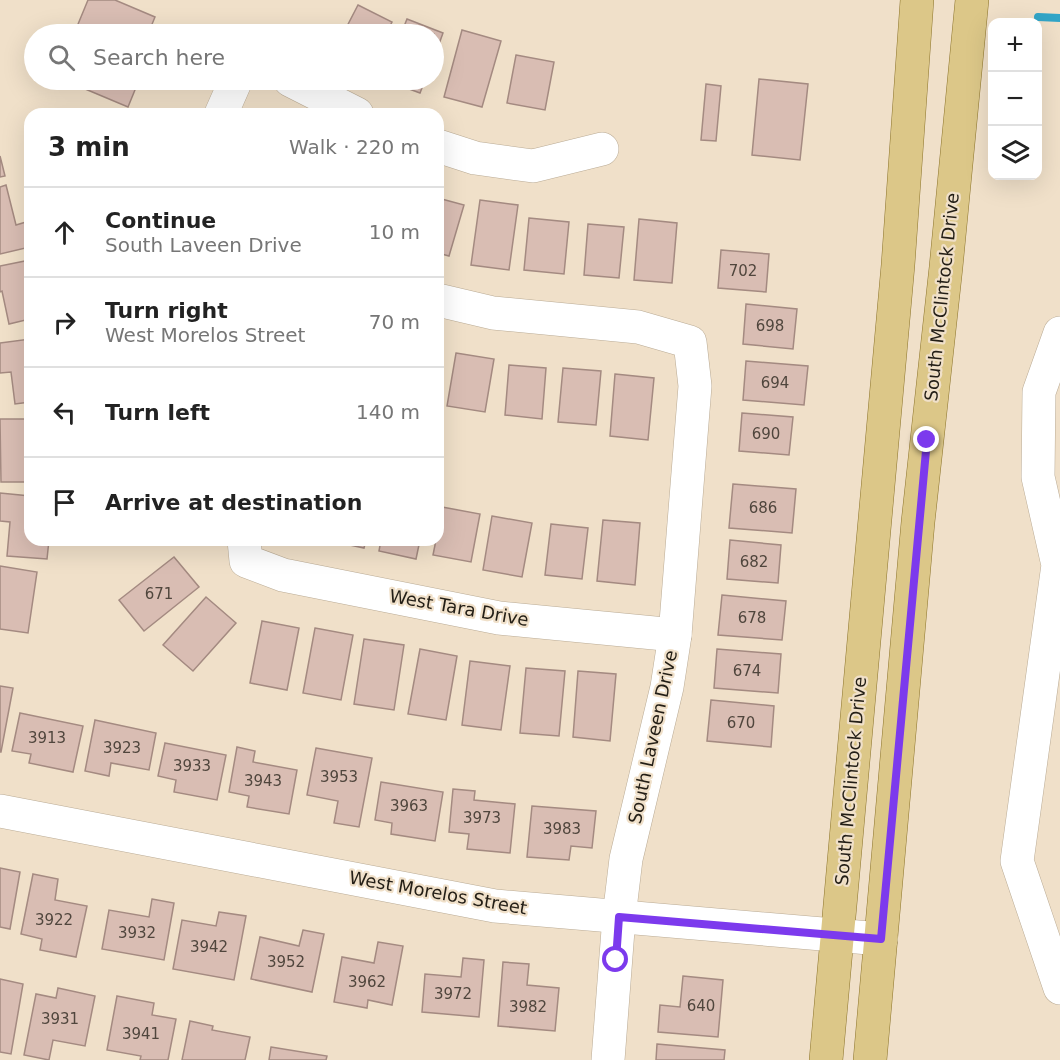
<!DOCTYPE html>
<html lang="en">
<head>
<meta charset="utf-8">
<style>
	body { margin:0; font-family:"DejaVu Sans",sans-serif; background:#f6f6f6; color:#222 }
	.controls { position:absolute; right:18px; top:18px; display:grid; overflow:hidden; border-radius:12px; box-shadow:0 6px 24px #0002 }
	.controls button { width:54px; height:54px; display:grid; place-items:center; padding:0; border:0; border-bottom:2px solid #e0e0e0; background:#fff; color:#222; font:30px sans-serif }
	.stop { position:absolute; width:18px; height:18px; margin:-14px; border:4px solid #7c3aed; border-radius:50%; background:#fff }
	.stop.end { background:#7c3aed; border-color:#fff; box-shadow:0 2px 6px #0008 }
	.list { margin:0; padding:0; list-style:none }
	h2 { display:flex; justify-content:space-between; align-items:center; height:78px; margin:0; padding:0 24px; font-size:26px }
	h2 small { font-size:20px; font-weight:400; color:#767676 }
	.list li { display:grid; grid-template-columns:39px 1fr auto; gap:18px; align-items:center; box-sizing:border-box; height:90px; padding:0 24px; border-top:2px solid #e0e0e0 }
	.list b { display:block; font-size:22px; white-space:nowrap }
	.list p { margin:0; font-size:20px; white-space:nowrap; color:#767676 }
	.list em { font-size:20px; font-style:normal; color:#767676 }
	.icon { flex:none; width:33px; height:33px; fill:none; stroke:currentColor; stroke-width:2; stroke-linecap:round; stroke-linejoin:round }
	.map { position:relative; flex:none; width:1060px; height:1060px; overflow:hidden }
	.search { position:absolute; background:#fff; box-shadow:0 6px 24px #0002; left:24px; top:24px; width:420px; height:66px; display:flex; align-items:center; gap:15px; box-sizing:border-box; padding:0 21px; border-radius:33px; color:#767676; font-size:22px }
	.panel { position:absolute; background:#fff; box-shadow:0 6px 24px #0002; left:24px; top:108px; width:420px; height:438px; border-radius:18px }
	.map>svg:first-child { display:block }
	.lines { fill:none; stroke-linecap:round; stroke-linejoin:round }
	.stream { stroke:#32a5c7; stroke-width:8 }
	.building { fill:#d9bdb3; stroke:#a48a81; stroke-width:1.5 }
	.minor-casing { stroke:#baab95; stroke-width:34 }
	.major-casing { stroke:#8c742c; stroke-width:34 }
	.minor { stroke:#fff; stroke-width:33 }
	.major { stroke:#dcc788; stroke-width:33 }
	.route { stroke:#7c3aed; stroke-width:8 }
	.labels { text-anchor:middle; stroke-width:4.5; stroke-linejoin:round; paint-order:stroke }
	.number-label { font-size:15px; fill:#50463d }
	.street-label { font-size:18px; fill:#231e16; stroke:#f0e0c9 }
</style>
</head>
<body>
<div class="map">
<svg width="1060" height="1060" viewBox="0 0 1060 1060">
	<rect width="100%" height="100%" fill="#f0e0c9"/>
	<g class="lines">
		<polyline class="stream" points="1038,17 1060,18"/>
	</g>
	<g class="building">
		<polygon points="88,0 115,0 155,17 148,34 89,34 76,29"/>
		<polygon points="358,5 392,22 386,34 343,34"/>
		<polygon points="407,19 443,33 434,58 434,34 401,34"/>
		<polygon points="462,30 501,41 482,107 444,97"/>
		<polygon points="516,55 554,62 545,110 507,103"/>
		<polygon points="759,79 808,84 800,160 752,155"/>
		<polygon points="72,80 139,80 128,107 71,83"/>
		<polygon points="385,80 425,80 420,93"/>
		<polygon points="706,84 721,86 716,141 701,140"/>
		<polygon points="0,156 5,176 0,177"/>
		<polygon points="6,185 16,225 26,222 30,247 0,254 0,187"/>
		<polygon points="438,198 464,205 449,256 438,253"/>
		<polygon points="480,200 518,205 509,270 471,265"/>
		<polygon points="529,218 569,222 564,274 524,270"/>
		<polygon points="639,219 677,223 672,283 634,280"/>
		<polygon points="588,224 624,227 619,278 584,275"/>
		<polygon points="721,250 769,254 766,292 718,288"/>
		<polygon points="30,260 30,319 9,324 2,291 0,292 0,266"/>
		<polygon points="746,304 797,309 793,349 743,344"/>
		<polygon points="30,339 30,402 15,404 11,372 0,373 0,343"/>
		<polygon points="456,353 494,359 485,412 447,406"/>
		<polygon points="746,361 808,366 804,405 743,400"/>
		<polygon points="509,365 546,368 542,419 505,415"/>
		<polygon points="563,368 601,371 596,425 558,422"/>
		<polygon points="615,374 654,378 648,440 610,436"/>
		<polygon points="742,413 793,417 789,455 739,451"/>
		<polygon points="0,419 30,419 30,482 1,482"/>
		<polygon points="733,484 796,489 792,533 729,528"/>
		<polygon points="0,493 30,496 30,540 49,540 47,559 7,556 10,522 0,521"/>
		<polygon points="442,507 480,514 471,562 433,555 436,540 438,540 438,527"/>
		<polygon points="492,516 532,523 522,577 483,570"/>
		<polygon points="603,520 640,523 635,585 597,581"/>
		<polygon points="551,524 588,528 582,579 545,575"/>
		<polygon points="327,540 366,540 364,548"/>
		<polygon points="381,540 420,540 416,559 379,551"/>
		<polygon points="730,540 781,545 778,583 727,579"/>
		<polygon points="174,557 199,587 144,631 119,600"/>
		<polygon points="0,566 37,572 28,633 0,629"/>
		<polygon points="722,595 786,601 782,640 718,635"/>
		<polygon points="206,597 236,623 193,671 163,645"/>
		<polygon points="262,621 299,628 287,690 250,683"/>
		<polygon points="315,628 353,635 341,700 303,693"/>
		<polygon points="364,639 404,645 394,710 354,704"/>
		<polygon points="420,649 457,656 446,720 408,714"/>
		<polygon points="717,649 781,654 778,693 714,688"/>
		<polygon points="470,661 510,666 501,730 462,725"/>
		<polygon points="526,668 565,671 559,736 520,733"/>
		<polygon points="578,671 616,674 610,741 573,737"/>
		<polygon points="0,686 13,688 1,752 0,752"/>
		<polygon points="711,700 774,706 771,747 707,741"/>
		<polygon points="20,713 83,726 73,772 29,763 31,754 12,751"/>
		<polygon points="95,720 156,733 149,770 111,763 109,776 85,771"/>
		<polygon points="165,743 226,755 217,800 174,792 176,780 158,776"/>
		<polygon points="237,747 255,751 253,762 297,770 289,814 247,807 249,796 229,792"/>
		<polygon points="316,748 372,758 359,827 334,823 338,801 307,795"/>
		<polygon points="381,782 443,792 435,841 391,834 392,823 375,820"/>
		<polygon points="453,789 475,791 474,800 515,804 510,853 467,849 469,834 449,832"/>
		<polygon points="532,806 596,811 592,848 571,846 569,860 527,857"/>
		<polygon points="0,868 20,872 10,929 0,927"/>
		<polygon points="33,874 58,879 55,900 87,906 76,957 40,950 42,939 21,934"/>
		<polygon points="152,899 174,903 164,960 102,949 109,910 149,917"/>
		<polygon points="219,912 246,916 234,980 173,969 182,920 216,926"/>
		<polygon points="303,930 324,934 312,992 251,979 260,937 299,946"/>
		<polygon points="378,942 403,946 392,1005 368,1000 367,1008 334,1002 342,957 374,963"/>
		<polygon points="463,958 484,960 479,1017 422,1012 425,974 461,977"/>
		<polygon points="503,962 529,964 527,985 559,988 555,1031 498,1026"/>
		<polygon points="683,976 723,980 718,1037 658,1032 660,1005 680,1007"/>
		<polygon points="0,979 23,984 11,1054 0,1052"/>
		<polygon points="58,988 95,996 85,1046 53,1040 49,1060 24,1055 36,994 56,998"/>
		<polygon points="117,996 154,1003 152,1015 176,1019 168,1060 140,1060 141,1056 107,1050"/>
		<polygon points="190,1021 213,1026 212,1030 250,1037 245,1060 182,1060"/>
		<polygon points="657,1044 725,1050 724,1060 656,1060"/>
		<polygon points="271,1047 327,1056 326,1060 269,1060"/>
	</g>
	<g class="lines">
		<g class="minor-casing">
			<g id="minor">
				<polyline points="290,80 357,114"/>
				<polyline points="221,114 236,80"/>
				<polyline points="438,146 475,158 533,166 602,149"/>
				<polyline points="438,300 493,313 638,327 690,342 695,386 675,635 667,687 626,859 619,917 608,1060"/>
				<polyline points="244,540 246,561 283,575 499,618 675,635"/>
				<polyline points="0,811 495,906 881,939"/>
				<polyline points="1060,988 1017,861 1058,565 1038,477 1039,392 1060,333"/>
			</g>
		</g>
		<g class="major-casing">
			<g id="major">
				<polyline points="826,1060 898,265 917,0"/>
				<polyline points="870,1060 918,522 946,267 972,0"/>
			</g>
		</g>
		<use href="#minor" class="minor"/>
		<use href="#major" class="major"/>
	</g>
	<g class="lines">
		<polyline class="route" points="616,960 619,917 881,939 927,440"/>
	</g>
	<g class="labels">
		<g class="number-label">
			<text x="743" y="276">702</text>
			<text x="770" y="331">698</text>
			<text x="775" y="388">694</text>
			<text x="766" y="439">690</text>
			<text x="763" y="513">686</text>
			<text x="754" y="567">682</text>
			<text x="159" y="599">671</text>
			<text x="752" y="623">678</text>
			<text x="747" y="676">674</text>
			<text x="741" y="728">670</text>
			<text x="47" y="743">3913</text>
			<text x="122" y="753">3923</text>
			<text x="192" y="771">3933</text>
			<text x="339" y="782">3953</text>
			<text x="263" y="786">3943</text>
			<text x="409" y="811">3963</text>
			<text x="482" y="823">3973</text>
			<text x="562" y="834">3983</text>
			<text x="54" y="925">3922</text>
			<text x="137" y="938">3932</text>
			<text x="209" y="952">3942</text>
			<text x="286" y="967">3952</text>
			<text x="367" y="987">3962</text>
			<text x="453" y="999">3972</text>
			<text x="701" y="1011">640</text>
			<text x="528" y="1012">3982</text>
			<text x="60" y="1024">3931</text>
			<text x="141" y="1039">3941</text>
		</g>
		<g class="street-label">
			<text transform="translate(942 297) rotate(-84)" y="6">South McClintock Drive</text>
			<text transform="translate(459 608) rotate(10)" y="6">West Tara Drive</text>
			<text transform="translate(653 737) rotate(-78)" y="6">South Laveen Drive</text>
			<text transform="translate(851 781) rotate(-85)" y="6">South McClintock Drive</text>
			<text transform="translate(438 893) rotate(10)" y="6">West Morelos Street</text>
		</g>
	</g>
</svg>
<div class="controls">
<button>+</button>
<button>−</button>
<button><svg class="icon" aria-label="layers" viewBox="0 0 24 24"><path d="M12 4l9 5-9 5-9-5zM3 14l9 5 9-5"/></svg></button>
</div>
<div class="stop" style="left:616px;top:960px"></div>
<div class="stop end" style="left:927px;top:440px"></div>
<div class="search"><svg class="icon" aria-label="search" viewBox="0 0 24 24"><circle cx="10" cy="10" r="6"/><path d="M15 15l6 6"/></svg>Search here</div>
<section class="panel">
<h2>3 min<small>Walk · 220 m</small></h2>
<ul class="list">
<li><svg class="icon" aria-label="ahead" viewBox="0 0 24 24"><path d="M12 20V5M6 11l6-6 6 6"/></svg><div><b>Continue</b><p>South Laveen Drive</p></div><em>10 m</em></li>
<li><svg class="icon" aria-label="right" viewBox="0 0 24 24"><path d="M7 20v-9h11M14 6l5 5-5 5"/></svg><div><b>Turn right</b><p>West Morelos Street</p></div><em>70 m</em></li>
<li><svg class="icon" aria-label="left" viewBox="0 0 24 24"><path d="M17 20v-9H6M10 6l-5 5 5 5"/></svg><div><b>Turn left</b></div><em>140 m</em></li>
<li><svg class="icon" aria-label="arrive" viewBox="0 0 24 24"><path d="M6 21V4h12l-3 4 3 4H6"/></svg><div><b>Arrive at destination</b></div></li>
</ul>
</section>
</div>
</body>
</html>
